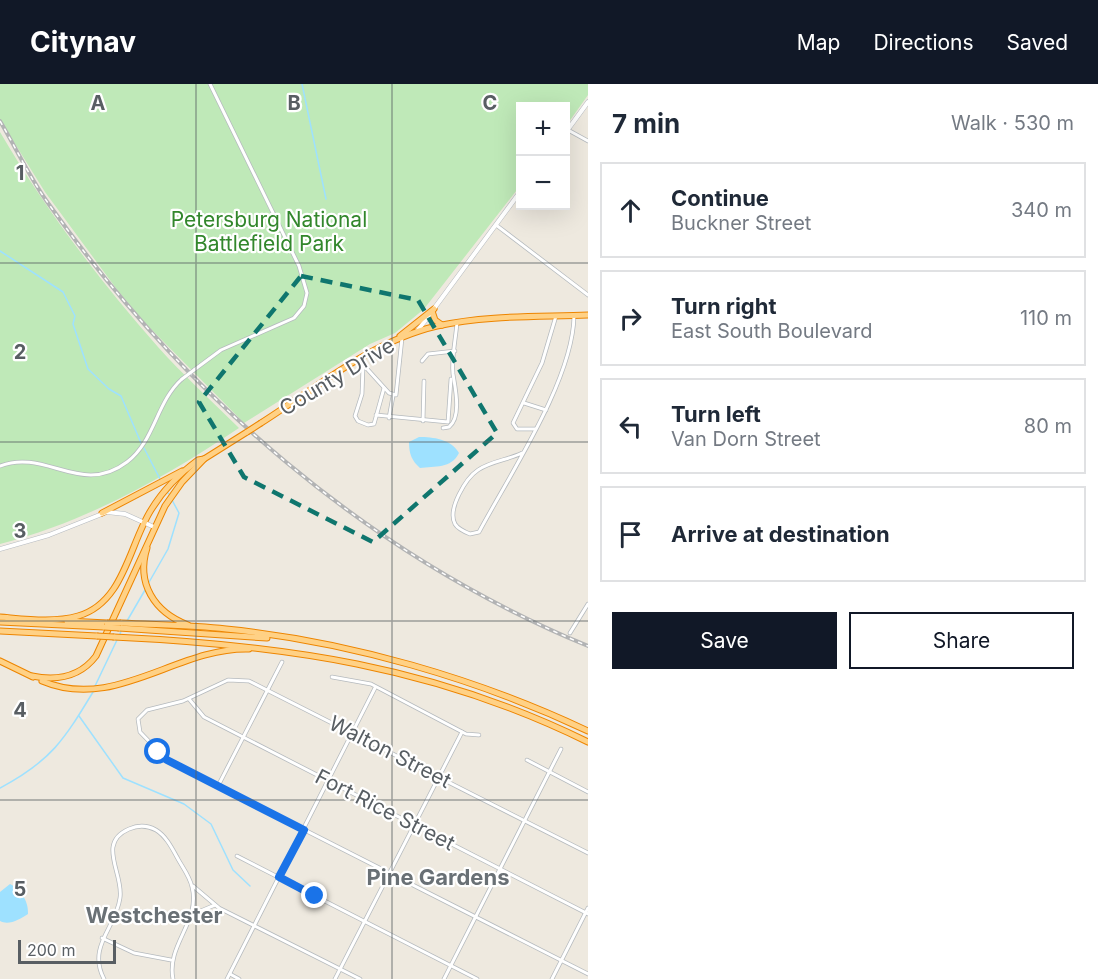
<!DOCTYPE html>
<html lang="en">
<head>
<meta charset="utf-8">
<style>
	body { margin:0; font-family:Inter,sans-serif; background:#f6f6f7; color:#1f2937 }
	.controls { position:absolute; right:18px; top:18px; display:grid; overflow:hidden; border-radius:0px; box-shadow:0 6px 24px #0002 }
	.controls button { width:54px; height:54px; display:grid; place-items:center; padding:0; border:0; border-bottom:2px solid #e0e1e3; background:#fff; color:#1f2937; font:30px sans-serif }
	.scale { position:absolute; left:18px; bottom:15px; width:98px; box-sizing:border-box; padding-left:6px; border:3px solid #585e63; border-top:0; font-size:16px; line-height:21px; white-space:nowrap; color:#585e63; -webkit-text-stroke:4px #fff; paint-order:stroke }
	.stop { position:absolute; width:18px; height:18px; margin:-14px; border:4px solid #1a73e8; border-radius:50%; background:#fff }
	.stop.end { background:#1a73e8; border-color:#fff; box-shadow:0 2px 6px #0008 }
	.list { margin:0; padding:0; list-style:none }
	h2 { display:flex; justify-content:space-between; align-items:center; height:78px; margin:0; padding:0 24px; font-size:26px }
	h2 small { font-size:20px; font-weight:400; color:#747a83 }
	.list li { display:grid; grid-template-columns:39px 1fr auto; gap:18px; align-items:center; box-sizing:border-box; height:96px; margin:0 12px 12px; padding:0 12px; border:2px solid #e0e1e3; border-radius:0px }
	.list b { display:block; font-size:22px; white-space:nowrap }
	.list p { margin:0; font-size:20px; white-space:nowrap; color:#747a83 }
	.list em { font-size:20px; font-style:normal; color:#747a83 }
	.actions { display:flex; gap:12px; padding:18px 24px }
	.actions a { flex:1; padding:14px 0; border:2px solid #111827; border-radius:0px; text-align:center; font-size:21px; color:#111827 }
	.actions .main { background:#111827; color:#fff }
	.icon { flex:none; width:33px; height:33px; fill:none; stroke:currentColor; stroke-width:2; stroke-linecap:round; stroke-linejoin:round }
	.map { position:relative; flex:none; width:588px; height:895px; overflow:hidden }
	header { display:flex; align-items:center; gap:36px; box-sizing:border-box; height:84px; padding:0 30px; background:#111827; color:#fff }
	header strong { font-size:28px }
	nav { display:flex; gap:33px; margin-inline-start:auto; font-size:21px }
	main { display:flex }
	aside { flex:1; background:#fff }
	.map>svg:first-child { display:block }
	.green { fill:#bfe9b8 }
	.water { fill:#9ee1ff }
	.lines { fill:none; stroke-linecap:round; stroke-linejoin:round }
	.stream { stroke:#9ee1ff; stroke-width:1.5 }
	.street-casing { stroke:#b5babe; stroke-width:4.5 }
	.secondary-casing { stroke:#b6bbc1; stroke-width:5 }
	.highway-casing { stroke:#ed8500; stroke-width:7 }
	.street { stroke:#fff; stroke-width:3 }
	.secondary { stroke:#fff; stroke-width:4 }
	.highway { stroke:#ffd185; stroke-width:5 }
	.rail-casing { stroke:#b2b3b4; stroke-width:4 }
	.rail { stroke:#fff; stroke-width:1.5; stroke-dasharray:4.5; stroke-linecap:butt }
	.street-bridge-casing { stroke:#b5babe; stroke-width:4.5; stroke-linecap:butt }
	.highway-bridge-casing { stroke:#ed8500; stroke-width:7; stroke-linecap:butt }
	.street-bridge { stroke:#fff; stroke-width:3 }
	.highway-bridge { stroke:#ffd185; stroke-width:5 }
	.route { stroke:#1a73e8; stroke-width:8 }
	.marked { fill:none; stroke:#0f766e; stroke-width:4.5; stroke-dasharray:12 8; stroke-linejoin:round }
	.grid { fill:none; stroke:#585e63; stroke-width:1.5; stroke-opacity:0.55 }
	.labels { text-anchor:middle; stroke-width:4.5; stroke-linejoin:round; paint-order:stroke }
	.park-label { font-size:21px; fill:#32872c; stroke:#fff }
	.street-label { font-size:21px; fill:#585e63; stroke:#fff }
	.neighbourhood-label { font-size:22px; font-weight:bold; fill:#697075; stroke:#fff }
	.grid-label { font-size:20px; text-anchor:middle; font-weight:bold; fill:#585e63; stroke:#fff; stroke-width:4.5; stroke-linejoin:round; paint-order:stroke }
</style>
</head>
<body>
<header>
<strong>Citynav</strong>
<nav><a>Map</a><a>Directions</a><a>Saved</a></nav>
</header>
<main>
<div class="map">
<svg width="588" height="895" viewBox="0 0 588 895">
	<rect width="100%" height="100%" fill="#eee9df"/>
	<g class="green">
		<polygon points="0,0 588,0 588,11 566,42 566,22 520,22 520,102 424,225 395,249 370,260 244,339 145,239 118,207 45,108 0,36"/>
		<path d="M0 48C45 125 99 196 158 263 183 291 212 317 239 344 164 394 88 437 0 460Z"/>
	</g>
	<g class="water">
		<path d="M419 353C433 353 451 355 459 369 451 385 435 382 420 384 412 377 409 370 409 358Z"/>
		<path d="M10 800C20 805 29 817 28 830 20 835 9 842 0 837V808Z"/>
	</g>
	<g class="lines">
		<g class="stream">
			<polyline points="302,0 326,115"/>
			<polyline points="0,167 63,208 75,232 73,240 88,285 109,305 121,312 141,359"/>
			<polyline points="144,364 160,395"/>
			<polyline points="167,408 169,410"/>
			<polyline points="148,500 168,465 179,429 172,416"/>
			<polyline points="127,537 145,506"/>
			<polyline points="120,550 121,547"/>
			<polyline points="95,602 117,556"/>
			<polyline points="79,632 123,694 184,720 211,740 233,786 250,802"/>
			<path d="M0 704C51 677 64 656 93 608"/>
		</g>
		<g class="street-casing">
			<g id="street">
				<polyline points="568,46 588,57"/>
				<polyline points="496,141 588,211"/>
				<polyline points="359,276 389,309 396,311 402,254"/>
				<polyline points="422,277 428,270 455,267"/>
				<polyline points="363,282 362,310 355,332 358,337 368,341 374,340 384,304"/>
				<polyline points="194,286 221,266 294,234 304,222 307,209 299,182 210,0"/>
				<polyline points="524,319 546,326"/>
				<polyline points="376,331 448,338 451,295"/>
				<polyline points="389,334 393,312"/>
				<polyline points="423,337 424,297"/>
				<path d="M443 344 449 343C462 333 455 303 453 290 451 274 456 254 457 238"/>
				<polyline points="535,345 517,345 513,339 542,279 556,232"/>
				<path d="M522 369C508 376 491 377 478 386 466 394 447 425 455 440 458 445 465 448 470 450L479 448C510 390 573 296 574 232"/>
				<path d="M0 382C46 364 81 413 127 378 155 357 156 318 182 295"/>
				<polyline points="570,549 588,520"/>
				<polyline points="332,593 371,600 466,650 479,651"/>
				<polyline points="189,615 204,633 588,830"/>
				<polyline points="527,676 588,708"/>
				<polyline points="218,702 282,578"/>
				<polyline points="588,769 249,597 228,596 183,617 147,626 138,635 140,648 167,676 588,890"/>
				<polyline points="237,772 477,895"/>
				<polyline points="193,802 219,824 360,895"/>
				<polyline points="191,831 215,821"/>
				<polyline points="102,854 134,869 171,876"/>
				<polyline points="230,890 239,895"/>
				<path d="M104 895C87 862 116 844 120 814 124 790 96 759 129 745 138 741 147 741 156 746 166 752 172 764 178 775 183 784 190 793 192 803 201 837 166 861 173 895"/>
				<polyline points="227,895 375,604"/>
				<polyline points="335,895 462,648"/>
				<polyline points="444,895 561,665"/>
				<polyline points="552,895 588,824"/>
			</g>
		</g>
		<g class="secondary-casing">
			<g id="secondary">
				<polyline points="566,48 588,18"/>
				<polyline points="433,226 520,108"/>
				<polyline points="417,247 429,232"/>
				<polyline points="0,465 49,451 107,428 125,430 154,443"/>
			</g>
		</g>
		<g class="highway-casing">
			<g id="highway">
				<polyline points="432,227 435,236 442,241"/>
				<polyline points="400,252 434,225"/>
				<path d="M261 339C316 304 372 257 437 242 486 231 538 233 588 231"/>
				<polyline points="102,429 182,387"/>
				<path d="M147 464C136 499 154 528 188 541"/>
				<path d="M0 533C25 535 54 539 78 532 124 519 129 461 151 426 163 406 179 390 198 376L204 375 247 348"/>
				<polyline points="67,537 107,539"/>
				<polyline points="0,538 104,543"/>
				<path d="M121 539C156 541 191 541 226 545 348 557 478 595 588 647"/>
				<polyline points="119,544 267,554"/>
				<polyline points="0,547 97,552"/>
				<path d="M114 553C284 561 434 582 588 658"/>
				<polyline points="0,577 33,593"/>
				<path d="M32 592C57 597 80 593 96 572L165 422 182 398 204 375"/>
				<path d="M42 597C115 628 177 563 249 565"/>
			</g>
		</g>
		<use href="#street" class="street"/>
		<use href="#secondary" class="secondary"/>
		<use href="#highway" class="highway"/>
		<g class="rail-casing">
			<path id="rail" d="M0 37C16 64 30 94 48 119 185 312 368 471 588 562"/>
		</g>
		<use href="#rail" class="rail"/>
		<g class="street-bridge-casing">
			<polyline id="street-bridge" points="182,295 194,286"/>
		</g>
		<g class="highway-bridge-casing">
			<g id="highway-bridge">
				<polyline points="247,348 261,339"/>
				<polyline points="107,539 121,539"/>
				<polyline points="104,543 119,544"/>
				<polyline points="97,552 114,553"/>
			</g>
		</g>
		<use href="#street-bridge" class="street-bridge"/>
		<use href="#highway-bridge" class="highway-bridge"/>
	</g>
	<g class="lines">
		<polyline class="route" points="158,668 167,676 304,746 279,793 315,812"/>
	</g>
	<path class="marked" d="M301 192 418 216 497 349 373 458 244 393 199 318Z"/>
	<path class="grid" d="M196 0V895M392 0V895M0 179H588M0 358H588M0 537H588M0 716H588"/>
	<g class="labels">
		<g class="park-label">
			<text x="269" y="143">Petersburg National<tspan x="269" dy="24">Battlefield Park</tspan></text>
		</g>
		<g class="street-label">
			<text transform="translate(337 293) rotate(-31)" y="7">County Drive</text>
			<text transform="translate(390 668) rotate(27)" y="7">Walton Street</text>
			<text transform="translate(385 726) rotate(27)" y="7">Fort Rice Street</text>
		</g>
		<g class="neighbourhood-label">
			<text x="438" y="801">Pine Gardens</text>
			<text x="154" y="839">Westchester</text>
		</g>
	</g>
	<g class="grid-label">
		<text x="98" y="26">A</text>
		<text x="294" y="26">B</text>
		<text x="490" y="26">C</text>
		<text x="20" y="96">1</text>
		<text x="20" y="275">2</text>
		<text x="20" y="454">3</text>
		<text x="20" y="633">4</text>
		<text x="20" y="812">5</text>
	</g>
</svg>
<div class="controls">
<button>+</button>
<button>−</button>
</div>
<div class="scale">200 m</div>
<div class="stop" style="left:158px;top:668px"></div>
<div class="stop end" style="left:315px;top:812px"></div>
</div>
<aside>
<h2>7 min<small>Walk · 530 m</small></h2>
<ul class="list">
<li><svg class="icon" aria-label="ahead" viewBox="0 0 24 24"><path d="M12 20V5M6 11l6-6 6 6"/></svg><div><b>Continue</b><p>Buckner Street</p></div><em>340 m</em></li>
<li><svg class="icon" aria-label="right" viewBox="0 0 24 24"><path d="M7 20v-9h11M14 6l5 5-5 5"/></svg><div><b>Turn right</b><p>East South Boulevard</p></div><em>110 m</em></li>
<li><svg class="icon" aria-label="left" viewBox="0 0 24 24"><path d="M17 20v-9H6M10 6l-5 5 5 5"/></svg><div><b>Turn left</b><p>Van Dorn Street</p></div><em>80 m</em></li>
<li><svg class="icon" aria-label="arrive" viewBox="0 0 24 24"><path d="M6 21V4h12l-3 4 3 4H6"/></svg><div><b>Arrive at destination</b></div></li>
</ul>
<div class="actions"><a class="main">Save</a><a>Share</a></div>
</aside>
</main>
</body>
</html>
